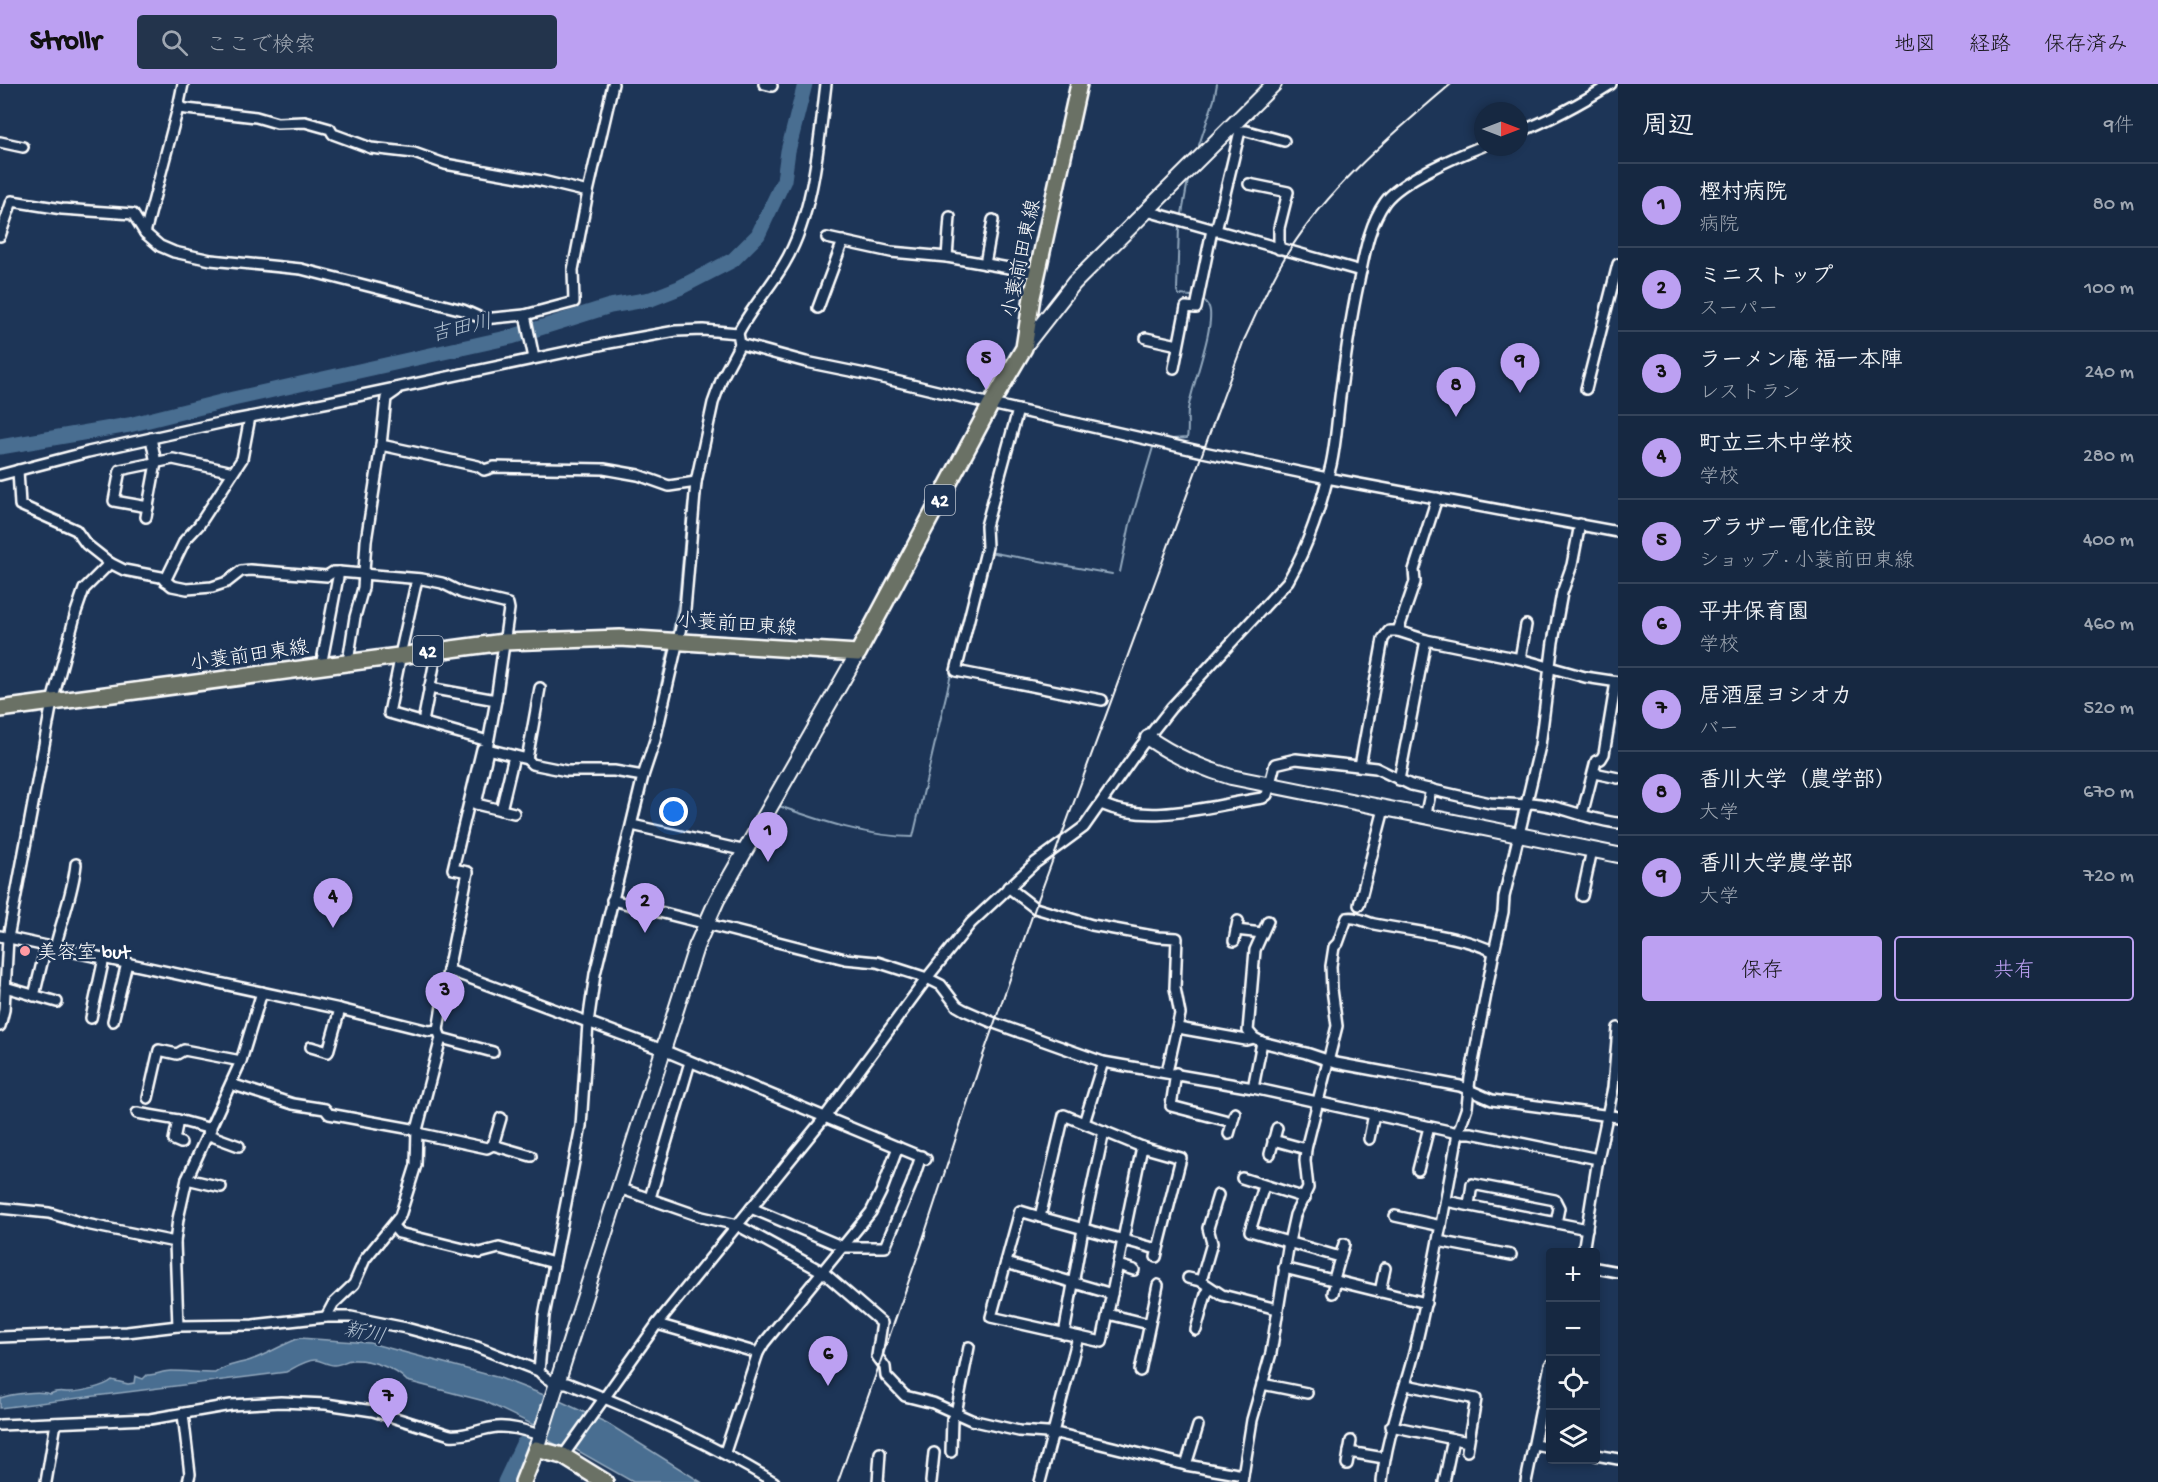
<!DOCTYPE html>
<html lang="ja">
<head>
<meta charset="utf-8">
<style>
	body { margin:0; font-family:"Gochi Hand","Klee One",sans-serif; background:#23344c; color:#f1f3f6 }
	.controls { position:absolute; right:18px; bottom:18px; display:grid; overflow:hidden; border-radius:6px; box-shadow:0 3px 9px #0003 }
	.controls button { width:54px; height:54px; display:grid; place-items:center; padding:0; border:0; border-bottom:2px solid #35445a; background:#162841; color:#f1f3f6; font:30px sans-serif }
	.compass { position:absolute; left:1474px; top:18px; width:54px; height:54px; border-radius:50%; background:#162841; box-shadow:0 3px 9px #0003; rotate:90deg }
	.you { position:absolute; left:674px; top:728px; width:21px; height:21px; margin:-15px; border:4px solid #fff; border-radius:50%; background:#1a73e8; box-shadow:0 0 0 9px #1a73e833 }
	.badge { display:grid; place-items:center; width:39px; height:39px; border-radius:50%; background:#bca0f2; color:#111; font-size:20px; font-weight:700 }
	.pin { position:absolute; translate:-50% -50px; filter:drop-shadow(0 2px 3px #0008) }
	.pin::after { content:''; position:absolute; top:32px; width:21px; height:18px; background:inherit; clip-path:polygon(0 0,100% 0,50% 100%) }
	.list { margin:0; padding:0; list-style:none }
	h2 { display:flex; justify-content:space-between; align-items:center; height:78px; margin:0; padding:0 24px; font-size:26px }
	h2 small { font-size:20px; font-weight:400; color:#9ea6b1 }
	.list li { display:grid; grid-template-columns:39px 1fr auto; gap:18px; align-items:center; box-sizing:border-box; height:84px; padding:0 24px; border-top:2px solid #35445a }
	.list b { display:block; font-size:22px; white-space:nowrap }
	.list p { margin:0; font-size:20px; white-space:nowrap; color:#9ea6b1 }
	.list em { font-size:20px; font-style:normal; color:#9ea6b1 }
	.actions { display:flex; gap:12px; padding:18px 24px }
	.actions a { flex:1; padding:14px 0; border:2px solid #bca0f2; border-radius:6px; text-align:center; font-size:21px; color:#bca0f2 }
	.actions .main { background:#bca0f2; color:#111 }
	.icon { flex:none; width:33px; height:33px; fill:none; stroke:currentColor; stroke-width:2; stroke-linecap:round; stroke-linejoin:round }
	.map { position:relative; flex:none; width:1618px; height:1398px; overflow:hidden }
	header { display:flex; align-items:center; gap:36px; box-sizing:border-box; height:84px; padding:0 30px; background:#bca0f2; color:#111 }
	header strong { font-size:28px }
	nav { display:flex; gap:33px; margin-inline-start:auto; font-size:21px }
	.search { width:420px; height:54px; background:#23344c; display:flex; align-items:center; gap:15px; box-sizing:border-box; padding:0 21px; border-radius:6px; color:#9ea6b1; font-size:22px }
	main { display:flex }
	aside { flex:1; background:#162841 }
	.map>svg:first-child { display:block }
	.water { fill:#4a6e91; stroke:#92a8bd; stroke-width:1.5 }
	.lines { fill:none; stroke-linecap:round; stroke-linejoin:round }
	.stream { stroke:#92a8bd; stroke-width:2 }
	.river { stroke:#4a6e91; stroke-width:15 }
	.street-casing { stroke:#fff; stroke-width:14 }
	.secondary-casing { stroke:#fff; stroke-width:18 }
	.primary-casing { stroke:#fff; stroke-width:20 }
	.street { stroke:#1d3557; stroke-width:9 }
	.secondary { stroke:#1d3557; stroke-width:14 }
	.primary { stroke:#6b7165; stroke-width:15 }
	.rail { stroke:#fff; stroke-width:2 }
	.poi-dot { fill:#ff9aa2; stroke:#1d3557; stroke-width:2 }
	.labels { text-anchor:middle; stroke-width:5; stroke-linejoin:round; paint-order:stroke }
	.shield { fill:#1d3557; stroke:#bbc2cd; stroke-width:1.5 }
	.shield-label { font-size:18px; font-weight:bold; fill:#fff }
	.street-label { font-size:20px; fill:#fff; stroke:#1d3557 }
	.poi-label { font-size:20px; fill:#fff; stroke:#1d3557; text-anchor:start }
	.water-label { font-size:21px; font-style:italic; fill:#aebece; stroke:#1d3557 }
</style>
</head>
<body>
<header>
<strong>Strollr</strong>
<div class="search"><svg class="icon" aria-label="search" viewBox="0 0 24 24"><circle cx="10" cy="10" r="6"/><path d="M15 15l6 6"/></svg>ここで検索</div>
<nav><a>地図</a><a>経路</a><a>保存済み</a></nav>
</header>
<main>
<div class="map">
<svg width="1618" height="1398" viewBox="0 0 1618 1398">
	<rect width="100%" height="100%" fill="#1d3557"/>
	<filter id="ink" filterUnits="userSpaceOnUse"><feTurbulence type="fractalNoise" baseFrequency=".0167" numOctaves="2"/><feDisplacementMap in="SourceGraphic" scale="12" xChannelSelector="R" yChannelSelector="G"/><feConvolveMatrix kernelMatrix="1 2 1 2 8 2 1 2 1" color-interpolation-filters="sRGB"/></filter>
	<g filter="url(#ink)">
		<path class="water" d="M300 1254 370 1259 500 1294 562 1318 607 1339 701 1398H633L575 1365 568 1368 548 1356 546 1347 484 1317 407 1297C395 1284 370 1275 352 1276 346 1276 341 1281 334 1281 328 1281 322 1277 316 1276 307 1275 294 1284 286 1288L0 1324V1314C11 1310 40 1306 50 1310 58 1306 61 1308 69 1308 80 1308 104 1303 112 1296L128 1300 134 1299 135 1292 143 1295 147 1291C156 1291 163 1287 171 1287 186 1287 200 1289 215 1289 225 1281 239 1280 251 1276 268 1270 283 1260 300 1254Z"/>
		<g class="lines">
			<g class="stream">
				<polyline points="1199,67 1199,61 1214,16 1217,0"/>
				<polyline points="1182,130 1188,96 1204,79"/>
				<polyline points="1179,143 1177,207 1179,211 1192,212"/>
				<polyline points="1157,352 1163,354"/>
				<path d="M1172 355 1187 354C1189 345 1187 335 1188 326 1191 304 1216 241 1209 223 1207 220 1205 218 1203 215"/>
				<polyline points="989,468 1112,490"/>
				<polyline points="1120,488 1130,440 1154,360"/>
				<polyline points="672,552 679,516 688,418"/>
				<polyline points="660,605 669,564"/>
				<path d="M779 722C822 737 868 753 913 753L955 573"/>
			</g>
			<g class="river">
				<polyline points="0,363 129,341 233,315 511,253 610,222 651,215 679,204 733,176 758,151 784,96 788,67 805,0"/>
				<polyline points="505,1398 523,1360"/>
			</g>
			<g class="street-casing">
				<g id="street">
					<polyline points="764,0 772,2"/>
					<polyline points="178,24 256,33 277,39 305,38 330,45 333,50 371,64 414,69 445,80 542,97 588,108"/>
					<path d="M1519 48C1552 35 1581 19 1611 0"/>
					<polyline points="0,58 23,63"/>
					<polyline points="1249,100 1288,108 1279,144 1279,165"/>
					<polyline points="1147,127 1361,187"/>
					<polyline points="1216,147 1240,47 1247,47 1284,57"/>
					<polyline points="145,149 178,24 183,0"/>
					<polyline points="0,152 12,117 62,125 133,130 145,149 160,162 174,168 211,176 301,185 463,226 483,235 525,231 574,218 573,186 588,108 613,0"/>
					<polyline points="827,154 891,168 947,173 1037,189"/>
					<polyline points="947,173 950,133"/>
					<polyline points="985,180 993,136"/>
					<polyline points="818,224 843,157"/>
					<polyline points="525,231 534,274"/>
					<path d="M738 249C751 224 770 204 784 180 814 130 819 57 826 0"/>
					<polyline points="1146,254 1178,261"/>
					<path d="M740 260 722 294 713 319 696 398 685 526 655 656 643 692 595 890 588 939 581 1042 544 1232 539 1287C547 1297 554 1299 567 1299 639 1327 708 1358 774 1398"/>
					<polyline points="1174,284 1186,223 1196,224 1212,146"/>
					<polyline points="1586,305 1618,180"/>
					<polyline points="1018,326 986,442 987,463 956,587 1102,616"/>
					<polyline points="381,361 478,382 484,386 494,383 604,385 638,391 669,402 696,398"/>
					<polyline points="18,386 20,421 76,446 86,460 110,479 124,486 161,493 172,502 187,505 212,503 227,498 241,487 250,486 327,492 333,488 339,488 422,495 442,499 462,509 508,520 509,525 496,616 487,665 482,665 453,785 468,788 448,886"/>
					<polyline points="0,391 88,368 229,337 329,318 609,259 676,247 703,246 738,249 740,260 806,278 870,291 991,320 1203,368 1327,394 1618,448"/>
					<polyline points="148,423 114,417 120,386 173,375 233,388"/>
					<polyline points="146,433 156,379 151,354"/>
					<polyline points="165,497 185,456 199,441 242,375 250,333"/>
					<polyline points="1398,547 1415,498 1414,486 1437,414"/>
					<polyline points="401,570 389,629 488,657"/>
					<polyline points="400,571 417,495"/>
					<polyline points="1520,575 1526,541"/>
					<polyline points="348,578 355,533 363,504 366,457 381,361 386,314 396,307"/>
					<polyline points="321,582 339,488"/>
					<polyline points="429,604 496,616"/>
					<polyline points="423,638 437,566"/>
					<polyline points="487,665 527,675 540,604"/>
					<polyline points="488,666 476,720 514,729"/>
					<polyline points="527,675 532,680 567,687 614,687 643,692"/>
					<polyline points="1360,682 1383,555 1389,547 1398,547 1426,556 1520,575 1585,593 1618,598"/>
					<polyline points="1594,689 1618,694"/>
					<polyline points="1399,696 1426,556"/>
					<path d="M1528 719C1559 720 1587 736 1618 739"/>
					<path d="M1101 720C1152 742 1211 721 1263 714L1267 711 1275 680 1296 675 1376 684 1411 701 1490 719 1527 721"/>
					<polyline points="501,726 514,672"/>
					<polyline points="1582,731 1596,677 1601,675 1604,670 1616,598"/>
					<polyline points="1425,734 1431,705"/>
					<polyline points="632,741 746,767"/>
					<polyline points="1008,803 1035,824 1092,841 1158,853 1177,854 1175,904 1180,930 1167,988"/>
					<polyline points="1582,812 1592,766"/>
					<polyline points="612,816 845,875 877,878 927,894 941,901 957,922 964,926 994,939 1103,978 1253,1004 1458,1049 1471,1049 1598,1075"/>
					<polyline points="1359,821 1384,725"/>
					<polyline points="1236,846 1262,849"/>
					<polyline points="0,852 340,925 429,947 438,946 448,886 663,966 926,1075"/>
					<polyline points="1234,857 1238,837"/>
					<path d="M55 864C62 835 73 809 76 780"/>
					<polyline points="5,903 57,918"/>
					<polyline points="34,912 46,862"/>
					<polyline points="91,934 104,874"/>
					<polyline points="113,937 127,879"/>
					<polyline points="0,942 4,926 8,854 52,618 76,528 84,505 110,479"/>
					<polyline points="1178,944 1246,956 1254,954"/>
					<polyline points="441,954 493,968"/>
					<polyline points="1262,958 1306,969 1336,979 1460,1002 1492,1016 1618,1033"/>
					<polyline points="311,963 328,968 340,925"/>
					<polyline points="1176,989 1171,1022 1232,1038"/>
					<polyline points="231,1000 293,1020 325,1025 329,1030 417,1046"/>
					<polyline points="1253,1004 1262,958 1254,954 1248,947 1255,866 1268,837"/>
					<polyline points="148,1014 159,966 177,970 184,966 241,977"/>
					<polyline points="137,1029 178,1036 211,1045"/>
					<polygon points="1064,1031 1142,1063 1102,1258 991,1233 1020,1127 1040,1133"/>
					<polyline points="178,1036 174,1056 181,1059"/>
					<polyline points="1084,1039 1103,978"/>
					<polyline points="417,1049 487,1064 493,1061 531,1072"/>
					<polyline points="1229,1050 1235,1029"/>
					<polyline points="209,1051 239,1062"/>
					<polyline points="1369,1055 1374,1030"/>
					<polyline points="1273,1056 1306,1065"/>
					<polyline points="493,1061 501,1034"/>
					<polyline points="1142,1063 1181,1074 1156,1173"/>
					<polyline points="1270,1070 1277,1044"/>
					<polyline points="1418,1086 1429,1043"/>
					<polyline points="1242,1094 1305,1114"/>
					<polyline points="187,1095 221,1103"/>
					<polyline points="1264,1102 1250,1147 1340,1173"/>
					<polyline points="619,1104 702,1133 737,1141 823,1188 882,1239 877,1272 885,1283 886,1292 905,1312 933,1319 971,1336 1019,1347 1060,1350 1186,1381 1243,1391"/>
					<polyline points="1218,1111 1208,1144 1212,1159 1201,1197 1222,1211 1277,1225"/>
					<polyline points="650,1114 690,978"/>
					<polyline points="1446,1117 1587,1145"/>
					<polyline points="1469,1121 1472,1100 1555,1116 1559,1124 1556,1139"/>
					<polyline points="0,1124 49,1129 86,1140 175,1158"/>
					<polyline points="751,1124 843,1163 885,1163 912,1099 921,1072"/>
					<polyline points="1395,1132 1441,1142"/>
					<polyline points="1040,1133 1157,1165"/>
					<polyline points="393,1142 399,1149 480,1169 499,1164 554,1179"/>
					<polyline points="1438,1157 1511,1171"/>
					<polyline points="1583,1168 1598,1075 1613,1004 1618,944"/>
					<polyline points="1006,1179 1112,1210"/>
					<polyline points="1118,1181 1134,1186"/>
					<polyline points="1284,1184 1426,1219"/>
					<polyline points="1596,1184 1618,1188"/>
					<polyline points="1188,1194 1201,1197"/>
					<polyline points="1334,1195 1344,1160"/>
					<polyline points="1380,1208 1385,1184"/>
					<polyline points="1333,1209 1336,1196"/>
					<polyline points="1108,1230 1149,1240"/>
					<polyline points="326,1233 333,1220 354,1200 365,1175 400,1132 416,1081 417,1046 441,954 438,946"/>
					<polyline points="657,1240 758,1269"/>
					<polyline points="178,1242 175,1158 178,1135 187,1095 241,977 262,908"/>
					<polyline points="1196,1246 1206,1210 1210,1205"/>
					<polyline points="1064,1250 1083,1145 1104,1047"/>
					<polyline points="0,1253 127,1248 178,1242 253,1241 326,1233 351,1233 406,1244 477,1263 539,1287"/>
					<polyline points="1140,1287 1158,1201"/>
					<polyline points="1262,1300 1307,1309"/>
					<polyline points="1406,1301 1476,1315 1467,1367"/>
					<polyline points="183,1330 190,1390 188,1398"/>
					<path d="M0 1341 150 1335 231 1321 281 1318 326 1320 373 1327 450 1351C466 1353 481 1344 497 1343 512 1342 526 1347 540 1351"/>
					<polyline points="1391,1342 1468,1358"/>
					<polyline points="1535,1361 1550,1364"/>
					<polyline points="725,1368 758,1269 764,1259 871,1128 881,1108 898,1063"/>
					<polyline points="951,1368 952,1335 956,1329 969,1263"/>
					<polyline points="1349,1368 1384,1374"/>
					<polyline points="1596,1371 1618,1375"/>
					<path d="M563 1372 657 1240 825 1033 927 894 971 839 1035 779 1084 743 1141 662 1171 624 1288 497C1309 461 1321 421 1331 381 1336 359 1337 336 1340 313 1345 275 1350 238 1358 201 1364 173 1368 142 1385 118 1401 96 1457 72 1483 62"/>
					<polyline points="1347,1380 1351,1357"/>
					<polyline points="1186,1381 1198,1342"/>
					<polyline points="46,1398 56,1339"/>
					<polyline points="878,1398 880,1369"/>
					<polyline points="931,1398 934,1369"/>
					<polyline points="1040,1398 1078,1253"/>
					<path d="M1242 1398 1252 1336 1271 1269 1289 1158 1295 1131 1308 1104 1305 1077 1306 1065 1337 942 1332 905 1331 882 1334 863 1338 859 1347 834C1357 832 1365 838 1374 840 1408 847 1465 852 1494 868"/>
					<path d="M1382 1398C1386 1352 1404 1310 1415 1265 1432 1194 1445 1121 1458 1049L1467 1023 1470 994 1494 868 1503 828 1504 813 1540 662 1553 558 1562 509 1572 481 1580 440"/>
					<polyline points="1444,1398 1453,1355"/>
					<polyline points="1526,1398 1550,1281"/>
				</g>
			</g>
			<g class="secondary-casing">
				<g id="secondary">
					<polyline points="1024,263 1074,199 1274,0"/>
					<path d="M1148 654C1174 672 1201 684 1231 693L1618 771"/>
					<polyline points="536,1365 696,863 717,816 858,569"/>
				</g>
			</g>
			<g class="primary-casing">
				<g id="primary">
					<polyline points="0,625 504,558 620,554 858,569 991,320 1024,264 1032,213 1079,0"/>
					<polyline points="523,1398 536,1365 563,1372 605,1398"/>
				</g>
			</g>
			<use href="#street" class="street"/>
			<use href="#secondary" class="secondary"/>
			<use href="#primary" class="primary"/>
			<g class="rail">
				<path d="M922 1158 981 977 1035 824 1244 256C1258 227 1271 194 1289 167 1331 101 1392 51 1451 0"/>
				<polyline points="838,1398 925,1151"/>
			</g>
		</g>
	</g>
	<circle class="poi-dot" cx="25" cy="867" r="6"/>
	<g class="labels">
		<g class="shield">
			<rect x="925" y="401" width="30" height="30" rx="4.5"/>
			<rect x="413" y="552" width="30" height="30" rx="4.5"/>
		</g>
		<g class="shield-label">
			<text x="940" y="422">42</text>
			<text x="428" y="573">42</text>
		</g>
		<g class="street-label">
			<text transform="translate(1020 174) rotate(-78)" y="7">小蓑前田東線</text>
			<text transform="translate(737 539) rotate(4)" y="7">小蓑前田東線</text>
			<text transform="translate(249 570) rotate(-8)" y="7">小蓑前田東線</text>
		</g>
		<g class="poi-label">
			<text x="37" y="874">美容室 but</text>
		</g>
		<g class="water-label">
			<text transform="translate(461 243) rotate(-13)" y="7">吉田川</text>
			<text transform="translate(365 1248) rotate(12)" y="7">新川</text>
		</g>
	</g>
</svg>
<div class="controls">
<button>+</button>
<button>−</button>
<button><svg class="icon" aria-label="locate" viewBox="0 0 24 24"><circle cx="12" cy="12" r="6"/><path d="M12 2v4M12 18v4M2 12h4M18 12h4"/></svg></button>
<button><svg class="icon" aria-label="layers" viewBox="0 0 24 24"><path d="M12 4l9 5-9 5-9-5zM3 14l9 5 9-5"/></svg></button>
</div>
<svg class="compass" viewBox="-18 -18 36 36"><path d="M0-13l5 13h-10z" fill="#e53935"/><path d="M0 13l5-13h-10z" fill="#9ea6b1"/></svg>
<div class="you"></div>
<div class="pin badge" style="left:768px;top:778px">1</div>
<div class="pin badge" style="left:645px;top:849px">2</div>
<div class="pin badge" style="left:445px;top:938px">3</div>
<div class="pin badge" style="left:333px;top:844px">4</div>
<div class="pin badge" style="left:986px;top:306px">5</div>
<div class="pin badge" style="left:828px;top:1302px">6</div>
<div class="pin badge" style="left:388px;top:1344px">7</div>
<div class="pin badge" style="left:1456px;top:333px">8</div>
<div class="pin badge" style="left:1520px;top:309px">9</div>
</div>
<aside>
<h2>周辺<small>9件</small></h2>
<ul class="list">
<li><span class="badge">1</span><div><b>樫村病院</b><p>病院</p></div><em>80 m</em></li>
<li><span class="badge">2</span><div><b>ミニストップ</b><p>スーパー</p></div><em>100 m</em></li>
<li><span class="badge">3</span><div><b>ラーメン庵 福一本陣</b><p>レストラン</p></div><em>240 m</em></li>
<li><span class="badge">4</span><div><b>町立三木中学校</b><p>学校</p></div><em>280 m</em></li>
<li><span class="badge">5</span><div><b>ブラザー電化住設</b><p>ショップ · 小蓑前田東線</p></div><em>400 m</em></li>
<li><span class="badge">6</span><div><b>平井保育園</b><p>学校</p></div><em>460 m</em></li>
<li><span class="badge">7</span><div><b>居酒屋ヨシオカ</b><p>バー</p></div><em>520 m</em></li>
<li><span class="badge">8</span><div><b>香川大学（農学部）</b><p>大学</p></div><em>670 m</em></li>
<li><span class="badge">9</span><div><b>香川大学農学部</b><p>大学</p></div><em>720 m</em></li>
</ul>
<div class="actions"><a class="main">保存</a><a>共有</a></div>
</aside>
</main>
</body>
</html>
